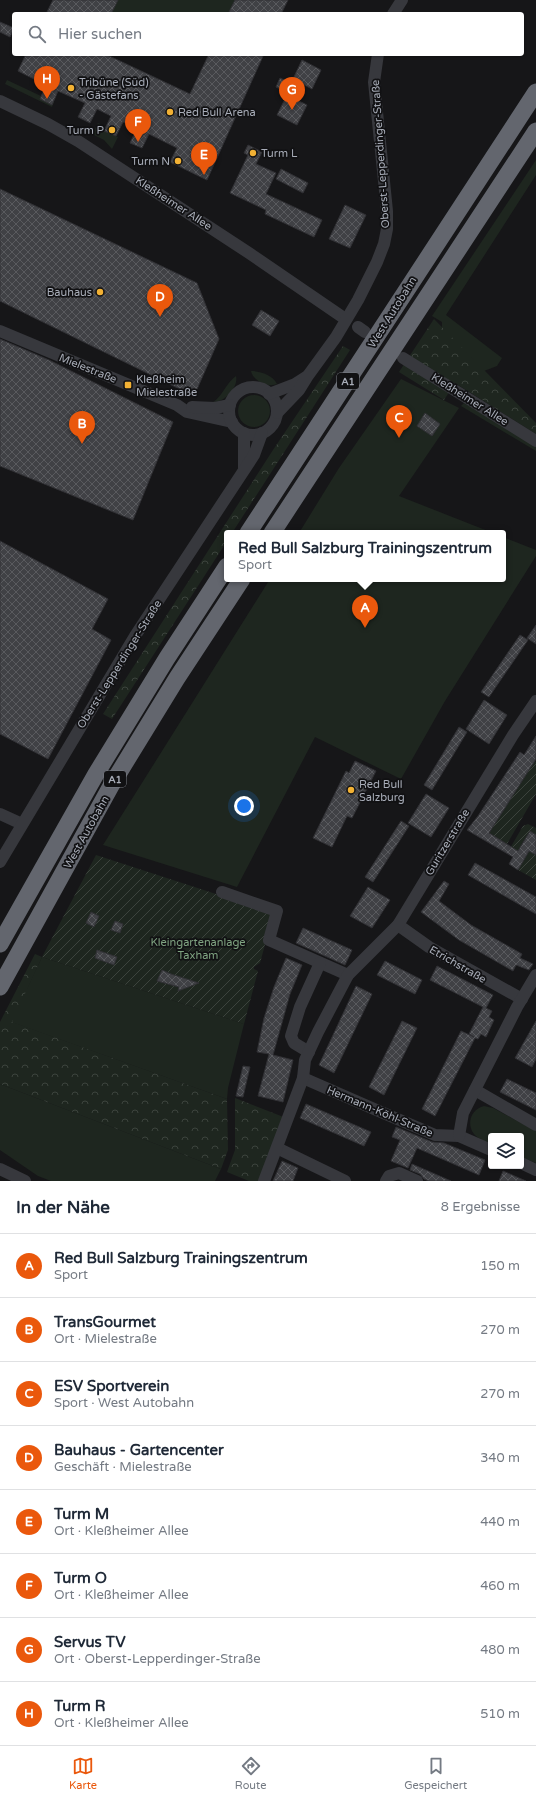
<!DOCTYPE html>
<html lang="de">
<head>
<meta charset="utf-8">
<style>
	body { margin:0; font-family:"Varela Round",sans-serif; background:#f2f2f3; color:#1f2937 }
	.controls { position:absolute; right:12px; bottom:12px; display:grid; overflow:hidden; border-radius:4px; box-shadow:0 1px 3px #0004 }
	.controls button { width:36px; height:36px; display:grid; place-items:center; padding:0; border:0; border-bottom:1px solid #e0e1e3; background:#fff; color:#1f2937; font:20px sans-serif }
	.you { position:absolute; left:244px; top:806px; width:14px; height:14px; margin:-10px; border:3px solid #fff; border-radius:50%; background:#1a73e8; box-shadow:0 0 0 6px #1a73e833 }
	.badge { display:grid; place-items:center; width:26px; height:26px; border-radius:50%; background:#ea580c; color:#fff; font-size:13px; font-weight:700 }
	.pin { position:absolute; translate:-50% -33px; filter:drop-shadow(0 1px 2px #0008) }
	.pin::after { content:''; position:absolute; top:21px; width:14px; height:12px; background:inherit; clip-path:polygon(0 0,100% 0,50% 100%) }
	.popup { position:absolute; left:224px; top:530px; width:282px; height:52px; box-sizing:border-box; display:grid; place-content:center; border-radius:4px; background:#fff; filter:drop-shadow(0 1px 3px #0005); font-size:13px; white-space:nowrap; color:#747a83 }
	.popup b { font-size:15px; color:#1f2937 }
	.popup::after { content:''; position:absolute; left:50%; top:100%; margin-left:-8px; border:8px solid transparent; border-top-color:#fff }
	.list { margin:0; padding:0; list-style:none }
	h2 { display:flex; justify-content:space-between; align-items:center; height:52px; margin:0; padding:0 16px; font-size:17px }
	h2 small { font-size:13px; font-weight:400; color:#747a83 }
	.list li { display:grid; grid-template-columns:26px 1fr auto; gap:12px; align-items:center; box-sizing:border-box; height:64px; padding:0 16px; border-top:1px solid #e0e1e3 }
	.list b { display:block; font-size:15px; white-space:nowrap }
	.list p { margin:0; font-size:13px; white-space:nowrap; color:#747a83 }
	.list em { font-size:13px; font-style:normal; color:#747a83 }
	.icon { flex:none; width:22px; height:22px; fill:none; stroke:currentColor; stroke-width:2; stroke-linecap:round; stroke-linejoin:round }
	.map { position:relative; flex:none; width:536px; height:1181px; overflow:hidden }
	.search { position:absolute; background:#fff; box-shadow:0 1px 3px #0004; left:12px; right:12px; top:12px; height:44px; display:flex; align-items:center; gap:10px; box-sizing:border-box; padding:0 14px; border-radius:4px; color:#747a83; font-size:15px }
	.sheet { height:564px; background:#fff }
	nav { display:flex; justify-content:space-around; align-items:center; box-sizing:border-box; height:56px; border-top:1px solid #e0e1e3; background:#fff; font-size:11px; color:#747a83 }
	nav a { display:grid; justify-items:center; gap:2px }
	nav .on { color:#ea580c }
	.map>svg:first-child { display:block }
	.grass { fill:#1e261f }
	.forest { fill:url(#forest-crowns) }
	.garden { fill:url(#garden-furrows) }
	.building { fill:url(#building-cross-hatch); stroke:#303034 }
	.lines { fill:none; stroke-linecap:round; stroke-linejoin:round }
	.minor { stroke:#37383d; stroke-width:12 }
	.highway { stroke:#63666e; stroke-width:17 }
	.poi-dot { fill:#f2b134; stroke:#111113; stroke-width:1.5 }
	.labels { text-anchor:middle; stroke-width:3.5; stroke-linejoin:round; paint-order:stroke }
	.shield { fill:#111113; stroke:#7b7e86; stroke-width:1 }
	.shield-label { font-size:10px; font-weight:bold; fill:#a8adb8 }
	.poi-label { font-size:11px; fill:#a8adb8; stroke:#111113; text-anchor:start }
	.street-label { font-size:11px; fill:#a8adb8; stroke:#111113 }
	.park-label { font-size:11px; fill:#7fa381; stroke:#111113 }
</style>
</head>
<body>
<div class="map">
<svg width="536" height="1181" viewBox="0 0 536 1181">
	<defs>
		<pattern id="forest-crowns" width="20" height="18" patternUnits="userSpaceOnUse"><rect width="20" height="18" fill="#1e261f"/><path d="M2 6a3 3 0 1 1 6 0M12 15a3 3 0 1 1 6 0" fill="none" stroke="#3c433d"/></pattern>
		<pattern id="garden-furrows" width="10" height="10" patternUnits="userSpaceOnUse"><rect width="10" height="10" fill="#1e261f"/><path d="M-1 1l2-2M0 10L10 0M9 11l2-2" fill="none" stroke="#3c433d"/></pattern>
		<pattern id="building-cross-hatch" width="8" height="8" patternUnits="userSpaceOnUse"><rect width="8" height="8" fill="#404145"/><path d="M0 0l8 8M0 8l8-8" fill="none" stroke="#595a5e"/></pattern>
	</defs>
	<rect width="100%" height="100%" fill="#161618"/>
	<g class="grass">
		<polygon points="53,0 288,0 281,14 46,14"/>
		<polygon points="7,80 41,96 40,99 54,102 52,107 5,84"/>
		<polygon points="98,123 106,127 105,131 118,137 112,149 104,140 92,134"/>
		<polygon points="536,160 536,175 446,315 502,358 497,366 484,371 442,328 442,322 432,316"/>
		<path d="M251 371C260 371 273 375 277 384 268 388 253 381 251 371Z"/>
		<path d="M236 376C239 387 224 403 213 402 222 397 226 383 236 376Z"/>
		<polygon points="401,379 459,408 399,496 493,533 299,533 339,468"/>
		<circle cx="254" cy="411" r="16"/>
		<polygon points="464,403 536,445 536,451 461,406"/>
		<polygon points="503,537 536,550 536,556 445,701 401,779 315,737 237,887 103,845 270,579 503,579"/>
		<polygon points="42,957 244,1024 228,1088 227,1099 11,1022"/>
		<polygon points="0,1084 221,1169 215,1181 51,1181 38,1176 0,1150"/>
		<path d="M484 1106 493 1108 536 1131V1163L521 1157V1136H491V1144C485 1141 478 1139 474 1134 466 1124 471 1109 484 1106Z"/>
	</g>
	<g class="forest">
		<polygon points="434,319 536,423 536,434 455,383 444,400 399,372"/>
		<polygon points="343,346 350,350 232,533 227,533 227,541 112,719 103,714 273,450"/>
		<polygon points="35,954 42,957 12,1022 227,1099 228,1150 221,1169 0,1084 0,1022"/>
		<polygon points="235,1098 286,1118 258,1181 249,1181 227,1172 235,1150"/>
	</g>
	<g class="garden">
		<polygon points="534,761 536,762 536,794 507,844 489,833"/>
		<polygon points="528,824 536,828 536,835 530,831 521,845 536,855 536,880 518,870 524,859 509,850 523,826"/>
		<polygon points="96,855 268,911 272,919 260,963 254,967 254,969 258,971 244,1024 42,957"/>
	</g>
	<g class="building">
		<polygon points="53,0 118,0 111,14 46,14"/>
		<polygon points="235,0 288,0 281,14 228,14"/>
		<polygon points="0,22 14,28 10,37 0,32"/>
		<polygon points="26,54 105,54 190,94 209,54 264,54 207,180 170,162 177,148 149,134 142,148 130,143 137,128 123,122 116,136 104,131 111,116 97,109 90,123 78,117 85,103 58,91 52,105 40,99 46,85 18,71"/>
		<polygon points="302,60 321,70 312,89 293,79"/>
		<polygon points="280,78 295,85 291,94 276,87"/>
		<polygon points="287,95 307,105 297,125 277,115"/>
		<polygon points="248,145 262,152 256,164 276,173 266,194 322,220 314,237 265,214 266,210 230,193 248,155 244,153"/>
		<polygon points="281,169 308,183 303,193 276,179"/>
		<polygon points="0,189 197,283 219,339 194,396 0,301"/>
		<polygon points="345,205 366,215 350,248 329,239"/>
		<polygon points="261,310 279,321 270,336 252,325"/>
		<polygon points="0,339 49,360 173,422 133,520 0,466"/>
		<polygon points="425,413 440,424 432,436 417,426"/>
		<polygon points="0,541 108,599 92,629 111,640 48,759 0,734"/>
		<polygon points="536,625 536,644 527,638"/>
		<polygon points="520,635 528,640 489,697 481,692"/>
		<polygon points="484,700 507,715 489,744 466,729"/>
		<polygon points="459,727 467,732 432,790 424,785"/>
		<polygon points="536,736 536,759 489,833 518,851 530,831 536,835 536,855 529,851 518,870 509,864 513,857 467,830 478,816 520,752 524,755"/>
		<polygon points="355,761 376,771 352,818 347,816 332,847 313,838 346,771 349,773"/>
		<polygon points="426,794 449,808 431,837 408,823"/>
		<polygon points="401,821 409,826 373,882 365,877"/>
		<polygon points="475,863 536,897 536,914 468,875"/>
		<polygon points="444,881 449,884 439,901 471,925 522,954 520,958 533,964 529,970 516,965 513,971 459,940 421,912"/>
		<polygon points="368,887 390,900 372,928 350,916"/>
		<polygon points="91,912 99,916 94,927 86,923"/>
		<polygon points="115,921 123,924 120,933 111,930"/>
		<polygon points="303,928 352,950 345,965 296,943"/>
		<polygon points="97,950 117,957 114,965 95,958"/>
		<polygon points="286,958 302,965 290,994 273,1055 293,1060 283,1102 258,1096 269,1054 257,1052 264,1018 274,987"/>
		<polygon points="385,961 422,980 415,994 377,975"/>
		<polygon points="437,966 493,995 486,1008 492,1011 489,1017 494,1020 486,1037 481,1034 478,1039 475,1038 435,1116 422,1109 461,1031 474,1037 469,1034 483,1007 430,980"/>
		<polygon points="162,970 171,974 199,983 178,991 179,987 157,981"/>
		<polygon points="356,986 372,994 334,1073 319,1065"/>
		<polygon points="402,1021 417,1028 384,1095 369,1087"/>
		<polygon points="536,1021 536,1059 532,1067 515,1058"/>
		<polygon points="243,1066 250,1067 243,1097 236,1096"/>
		<polygon points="507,1079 536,1093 536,1110 500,1092"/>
		<polygon points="306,1104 371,1132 364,1146 300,1118"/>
		<polygon points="396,1127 432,1142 444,1143 485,1160 479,1175 417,1148 408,1168 391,1161 400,1140 392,1137"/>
		<polygon points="282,1161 298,1168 293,1181 273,1181"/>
		<polygon points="412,1164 451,1181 429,1181 424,1179 420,1174 410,1170"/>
		<polygon points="503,1171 526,1181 499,1181"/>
	</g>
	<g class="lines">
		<g class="minor">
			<polyline points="393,14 402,0"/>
			<polyline points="0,101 48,124 78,141 249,253 341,316"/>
			<polyline points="358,327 365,332"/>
			<polyline points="0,331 177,405 187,412 232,422"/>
			<polyline points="403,358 536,441"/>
			<circle cx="253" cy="411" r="24"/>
			<polyline points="269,394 295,384 306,377"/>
			<polyline points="192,407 215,408 230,405"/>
			<polyline points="277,413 299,390 307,377 336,337 358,300 377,262 384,244 387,229 387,211 374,82 378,54"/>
			<polyline points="244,469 244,433"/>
			<polyline points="0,814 22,824"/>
			<polyline points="0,862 135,636 254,455 262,433"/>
			<polyline points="222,892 277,911 269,940 348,975"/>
			<polyline points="398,925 429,947 522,999"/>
			<polyline points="309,1052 294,1043 291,1036 300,1007 320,963"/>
			<polyline points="303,1078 381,1112 435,1135 459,1136 491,1150"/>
			<polyline points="475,1090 536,1125"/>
			<polyline points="459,1136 463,1113 517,1007 536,975"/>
			<polyline points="277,1148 345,1181"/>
			<polyline points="521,1163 536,1170"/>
			<polyline points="0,1169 25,1181"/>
			<polyline points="264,1181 303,1078 305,1060 318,1032 348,975 398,925 513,735 536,701"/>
			<polyline points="386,1181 389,1176 399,1173 417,1181"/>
		</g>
		<g class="highway">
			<path d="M248 533C345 386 439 238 536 92"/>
			<polyline points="272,533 536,131"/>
			<polyline points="0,944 96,774 167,658 227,566"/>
			<polyline points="0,987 112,784 177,678 242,579"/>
		</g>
	</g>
	<g class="poi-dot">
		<circle cx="71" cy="88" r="4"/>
		<circle cx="170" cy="112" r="4"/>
		<circle cx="112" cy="130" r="4"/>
		<circle cx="253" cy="153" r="4"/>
		<circle cx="178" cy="161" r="4"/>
		<circle cx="100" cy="292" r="4"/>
		<rect x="124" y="381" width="8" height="8" rx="2"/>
		<circle cx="351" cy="790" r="4"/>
	</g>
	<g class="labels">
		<g class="shield">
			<rect x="337" y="373" width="22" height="16" rx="3"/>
			<rect x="104" y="771" width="22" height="16" rx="3"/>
		</g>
		<g class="shield-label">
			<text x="348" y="385">A1</text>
			<text x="115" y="783">A1</text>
		</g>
		<g class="poi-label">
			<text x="79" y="86">Tribüne (Süd)<tspan x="79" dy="13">- Gästefans</tspan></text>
			<text x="178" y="116">Red Bull Arena</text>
			<text x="104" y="134" text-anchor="end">Turm P</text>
			<text x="261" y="157">Turm L</text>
			<text x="170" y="165" text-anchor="end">Turm N</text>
			<text x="92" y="296" text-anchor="end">Bauhaus</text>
			<text x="136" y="383">Kleßheim<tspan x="136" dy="13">Mielestraße</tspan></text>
			<text x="359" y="788">Red Bull<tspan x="359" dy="13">Salzburg</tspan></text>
		</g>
		<g class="street-label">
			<text transform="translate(380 154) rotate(-94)" y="4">Oberst-Lepperdinger-Straße</text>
			<text transform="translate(174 203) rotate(33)" y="4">Kleßheimer Allee</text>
			<text transform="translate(392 312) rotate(-58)" y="4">West Autobahn</text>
			<text transform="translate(88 368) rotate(22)" y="4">Mielestraße</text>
			<text transform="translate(470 399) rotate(32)" y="4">Kleßheimer Allee</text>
			<text transform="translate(119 664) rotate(-58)" y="4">Oberst-Lepperdinger-Straße</text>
			<text transform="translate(86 832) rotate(-61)" y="4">West Autobahn</text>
			<text transform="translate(447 842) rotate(-59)" y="4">Guritzerstraße</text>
			<text transform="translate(458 964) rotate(30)" y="4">Etrichstraße</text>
			<text transform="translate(380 1111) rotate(23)" y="4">Hermann-Köhl-Straße</text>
		</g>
		<g class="park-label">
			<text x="198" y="946">Kleingartenanlage<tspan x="198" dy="13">Taxham</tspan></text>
		</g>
	</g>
</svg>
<div class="controls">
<button><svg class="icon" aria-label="layers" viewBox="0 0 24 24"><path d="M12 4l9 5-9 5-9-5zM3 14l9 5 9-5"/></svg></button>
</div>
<div class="you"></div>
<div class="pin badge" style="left:365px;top:628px">A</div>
<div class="popup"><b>Red Bull Salzburg Trainingszentrum</b>Sport</div>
<div class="pin badge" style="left:82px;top:444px">B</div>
<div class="pin badge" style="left:399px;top:438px">C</div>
<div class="pin badge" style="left:160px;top:317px">D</div>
<div class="pin badge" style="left:204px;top:175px">E</div>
<div class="pin badge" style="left:138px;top:142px">F</div>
<div class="pin badge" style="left:292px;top:110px">G</div>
<div class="pin badge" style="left:47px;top:99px">H</div>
<div class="search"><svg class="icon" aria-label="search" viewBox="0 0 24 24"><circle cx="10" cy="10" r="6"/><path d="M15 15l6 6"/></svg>Hier suchen</div>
</div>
<section class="sheet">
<h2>In der Nähe<small>8 Ergebnisse</small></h2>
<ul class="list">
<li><span class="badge">A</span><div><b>Red Bull Salzburg Trainingszentrum</b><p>Sport</p></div><em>150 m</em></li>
<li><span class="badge">B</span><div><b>TransGourmet</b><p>Ort · Mielestraße</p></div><em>270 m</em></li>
<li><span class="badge">C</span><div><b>ESV Sportverein</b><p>Sport · West Autobahn</p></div><em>270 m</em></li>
<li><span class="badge">D</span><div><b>Bauhaus - Gartencenter</b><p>Geschäft · Mielestraße</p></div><em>340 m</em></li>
<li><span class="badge">E</span><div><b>Turm M</b><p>Ort · Kleßheimer Allee</p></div><em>440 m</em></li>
<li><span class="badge">F</span><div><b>Turm O</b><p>Ort · Kleßheimer Allee</p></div><em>460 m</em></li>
<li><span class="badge">G</span><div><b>Servus TV</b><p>Ort · Oberst-Lepperdinger-Straße</p></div><em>480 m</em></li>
<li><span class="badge">H</span><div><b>Turm R</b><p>Ort · Kleßheimer Allee</p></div><em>510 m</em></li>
</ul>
</section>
<nav>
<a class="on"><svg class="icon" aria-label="map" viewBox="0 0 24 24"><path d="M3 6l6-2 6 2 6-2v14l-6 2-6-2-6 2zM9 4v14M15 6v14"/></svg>Karte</a>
<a><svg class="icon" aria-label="directions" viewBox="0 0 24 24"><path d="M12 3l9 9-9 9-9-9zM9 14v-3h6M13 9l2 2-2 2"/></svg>Route</a>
<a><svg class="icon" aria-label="saved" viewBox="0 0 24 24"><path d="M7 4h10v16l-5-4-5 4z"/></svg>Gespeichert</a>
</nav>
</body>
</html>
